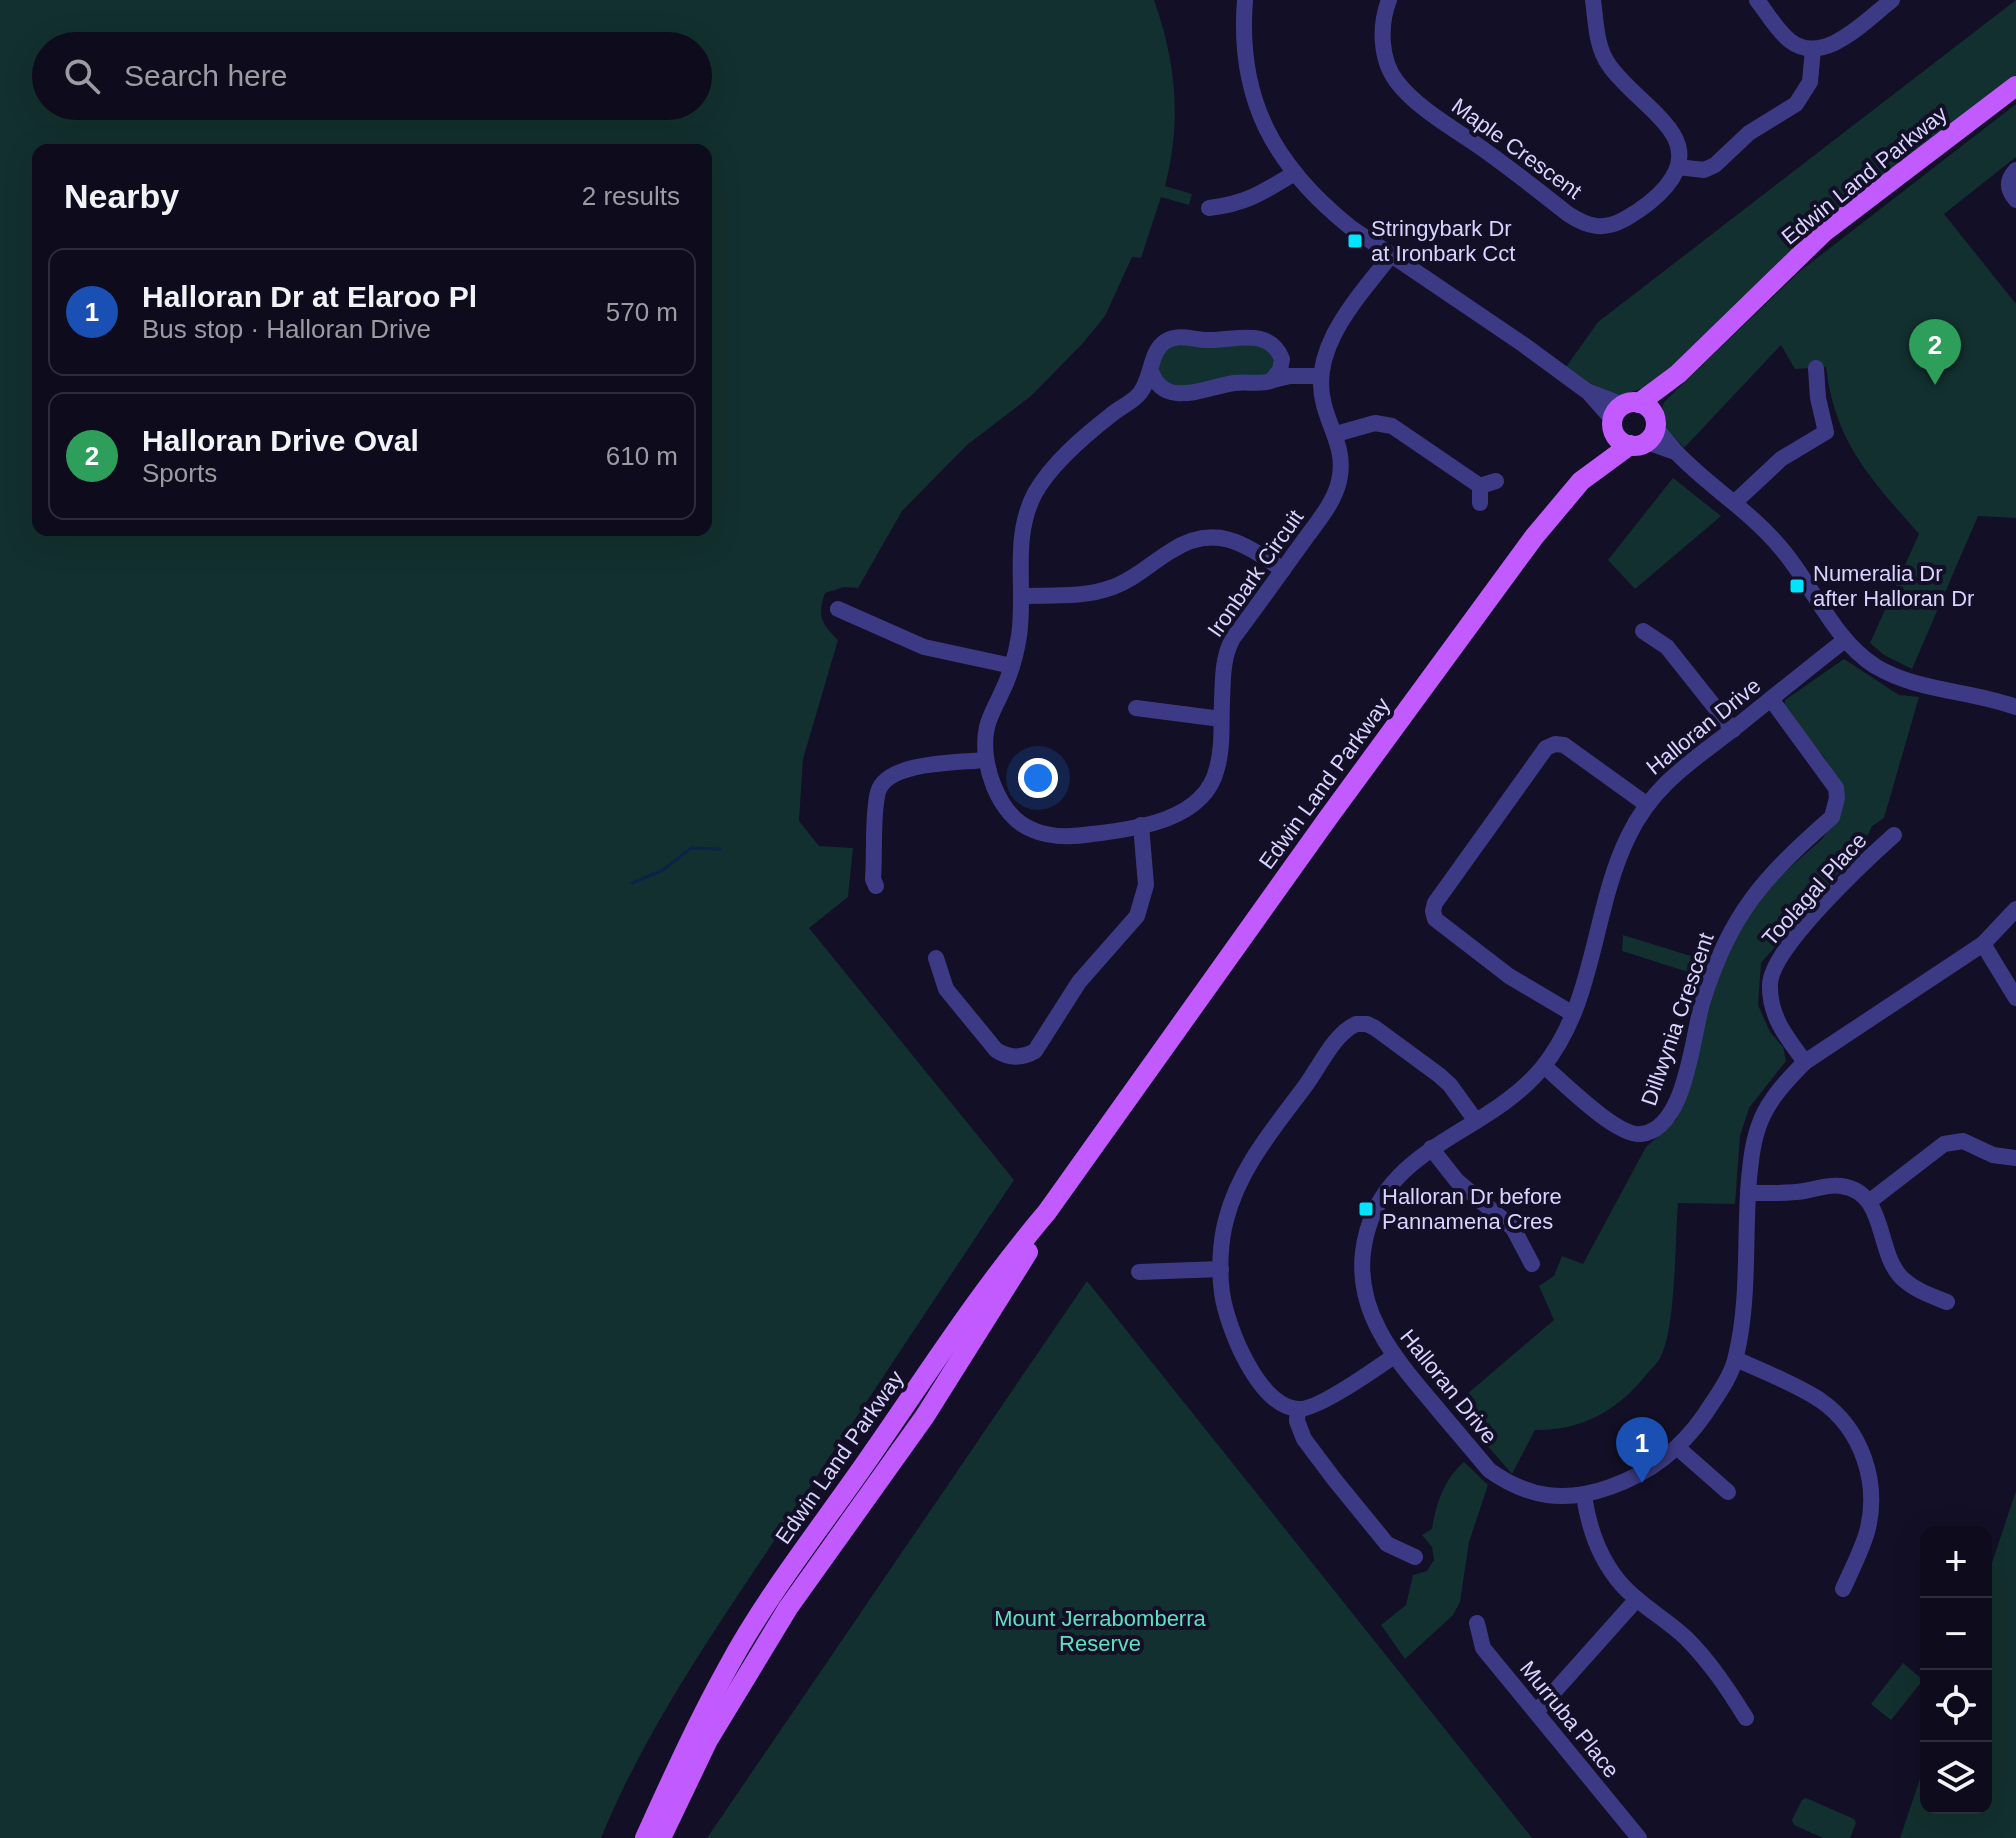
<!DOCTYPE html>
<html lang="en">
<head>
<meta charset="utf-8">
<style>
	body { margin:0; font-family:Arial,sans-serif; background:#171425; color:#f1f3f6 }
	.controls { position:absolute; right:24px; bottom:24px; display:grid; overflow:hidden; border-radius:16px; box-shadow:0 8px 32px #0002 }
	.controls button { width:72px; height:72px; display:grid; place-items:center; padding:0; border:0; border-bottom:2px solid #2e2b3b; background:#0e0b1c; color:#f1f3f6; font:40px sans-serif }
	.you { position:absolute; left:1038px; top:778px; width:28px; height:28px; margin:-20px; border:6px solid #fff; border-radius:50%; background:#1a73e8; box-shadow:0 0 0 12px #1a73e833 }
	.badge { display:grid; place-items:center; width:52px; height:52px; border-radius:50%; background:#b45309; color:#fff; font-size:26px; font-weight:700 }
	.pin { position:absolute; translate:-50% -66px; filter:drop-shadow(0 2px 4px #0008) }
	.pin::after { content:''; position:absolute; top:42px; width:28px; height:24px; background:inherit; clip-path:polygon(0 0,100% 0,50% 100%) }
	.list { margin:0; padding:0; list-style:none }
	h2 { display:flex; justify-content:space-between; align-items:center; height:104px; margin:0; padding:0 32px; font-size:34px }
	h2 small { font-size:26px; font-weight:400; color:#9b9ba3 }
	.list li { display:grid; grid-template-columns:52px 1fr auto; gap:24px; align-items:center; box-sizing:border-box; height:128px; margin:0 16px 16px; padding:0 16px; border:2px solid #2e2b3b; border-radius:16px }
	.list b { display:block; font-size:30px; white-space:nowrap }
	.list p { margin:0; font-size:26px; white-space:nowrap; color:#9b9ba3 }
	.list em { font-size:26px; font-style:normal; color:#9b9ba3 }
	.icon { flex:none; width:44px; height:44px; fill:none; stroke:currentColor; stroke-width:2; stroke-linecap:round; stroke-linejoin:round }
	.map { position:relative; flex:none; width:2016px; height:1838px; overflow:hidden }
	.search { position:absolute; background:#0e0b1c; box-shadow:0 8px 32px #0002; left:32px; top:32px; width:680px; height:88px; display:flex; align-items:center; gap:20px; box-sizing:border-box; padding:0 28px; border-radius:44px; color:#9b9ba3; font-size:30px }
	.panel { position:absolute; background:#0e0b1c; box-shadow:0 8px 32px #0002; left:32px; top:144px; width:680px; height:392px; border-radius:16px }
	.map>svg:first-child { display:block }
	.green { fill:#12302f; fill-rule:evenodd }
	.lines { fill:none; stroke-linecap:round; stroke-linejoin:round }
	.stream { stroke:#0c2248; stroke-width:3 }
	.minor { stroke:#3d3a85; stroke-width:16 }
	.major { stroke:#c25bff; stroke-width:20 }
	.poi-dot { fill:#00e5ff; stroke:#130f26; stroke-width:3 }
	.labels { text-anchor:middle; stroke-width:8; stroke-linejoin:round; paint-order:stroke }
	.street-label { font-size:22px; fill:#d9d4ff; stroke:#130f26 }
	.poi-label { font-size:22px; fill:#d9d4ff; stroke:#130f26; text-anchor:start }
	.park-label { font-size:22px; fill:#5fe0c0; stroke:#130f26 }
</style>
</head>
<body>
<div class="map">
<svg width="2016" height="1838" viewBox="0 0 2016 1838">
	<rect width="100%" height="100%" fill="#130f26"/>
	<g class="green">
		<path d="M0 0H1154C1176 62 1182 121 1165 186L1192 194 1189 205 1161 197 1141 258 1132 257 1105 316 1083 343 1031 396 967 445 902 511 858 588 844 587 825 593C817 616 821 623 838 640L803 759 799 821 819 846 853 848 848 897 809 928 1014 1180C936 1297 859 1413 782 1529 716 1628 646 1728 601 1838H0ZM46 46H698V106H46ZM38 150H706V530H38Z"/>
		<polygon points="2016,0 2016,76 1814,235 1686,358 1647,387 1618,396 1602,393 1566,367 1598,322"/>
		<path d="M2016 104V157L1944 214 2016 304V518L1978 516 1912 669 1884 655 1870 643 1919 534C1871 479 1835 443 1826 367L1795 369 1781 345 1684 448 1658 420 1664 402 1799 272Z"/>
		<polygon points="1251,341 1275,354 1273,373 1182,390 1160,379 1157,361 1172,343"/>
		<polygon points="1673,478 1721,516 1635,589 1608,560"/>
		<path d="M1844 659 1899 695 1919 697 1884 818 1872 826 1863 845 1761 963 1758 1005 1770 1032 1783 1047 1786 1061 1749 1108 1740 1136 1735 1204 1678 1203C1675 1239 1676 1326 1661 1356 1658 1363 1651 1369 1646 1375 1617 1411 1581 1431 1535 1430L1512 1474 1453 1406 1554 1320 1539 1286 1554 1276 1562 1256 1583 1264 1646 1147 1676 1120 1720 972 1756 898 1822 839 1842 809V787L1824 757 1784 709 1785 700Z"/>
		<polygon points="1623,935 1694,957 1688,972 1622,951"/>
		<polygon points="1087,1281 1532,1838 707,1838"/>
		<path d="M1464 1462 1488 1485 1469 1542 1460 1602 1453 1615 1405 1659 1381 1625 1406 1605 1413 1575 1427 1571 1434 1560 1432 1547 1422 1535 1432 1529C1436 1504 1444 1479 1464 1462Z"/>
		<polygon points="2016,1491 2016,1838 1900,1838 1926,1761 1926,1808 1986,1808 1986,1581"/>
		<polygon points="1903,1663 1923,1680 1891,1720 1871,1704"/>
		<polygon points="1806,1798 1854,1819 1856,1823 1850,1838 1823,1838 1794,1825 1792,1820 1802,1800"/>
	</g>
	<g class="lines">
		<polyline class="stream" points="632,883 663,870 691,848 720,849"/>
		<g class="minor">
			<path d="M1245 0C1237 99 1274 166 1350 227L1524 345 1588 392 1613 420"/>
			<path d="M1389 0C1379 26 1380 60 1397 82 1418 109 1453 128 1480 147 1510 168 1539 191 1568 214 1588 227 1603 231 1625 219 1651 204 1693 173 1675 138 1664 115 1625 89 1609 65 1596 47 1596 22 1593 0"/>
			<path d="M1757 0C1767 13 1776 29 1789 40 1823 68 1866 20 1892 0"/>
			<polyline points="1678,167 1704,170 1715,165 1749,133 1796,104 1810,82 1813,49"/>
			<path d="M2016 170C2006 181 2007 189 2016 200"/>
			<path d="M1209 208C1245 204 1262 193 1293 174"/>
			<path d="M1151 371C1164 410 1206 387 1234 383 1247 381 1259 385 1271 381L1280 370 1282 359C1269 326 1234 341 1208 340 1193 340 1180 333 1166 341 1149 352 1153 376 1140 393 1132 403 1120 407 1111 415 1084 436 1052 463 1035 493 1011 538 1026 588 1019 636 1016 655 1010 676 1001 694 996 705 990 715 987 727 979 761 998 817 1033 830 1051 838 1073 837 1092 834 1137 829 1205 820 1217 768 1223 747 1221 725 1222 702 1223 679 1222 658 1233 638 1258 605 1281 572 1305 539 1318 521 1334 503 1339 481 1346 451 1331 432 1324 405 1308 348 1359 297 1391 255"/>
			<polyline points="1273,380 1290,376 1321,376"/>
			<polyline points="1589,392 1623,405"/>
			<path d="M1656 429C1663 436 1669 444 1676 452 1708 486 1749 510 1780 547 1813 585 1832 638 1875 666 1918 692 1970 690 2016 707"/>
			<polyline points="1336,434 1375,423 1392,426 1480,486 1480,503"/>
			<polyline points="1647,442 1675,452"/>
			<polyline points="1480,486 1496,481"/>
			<polyline points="1735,502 1781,459 1826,432 1818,398 1816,368"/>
			<path d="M1021 596C1051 595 1084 598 1113 587 1135 579 1151 563 1171 551 1215 522 1245 544 1283 570"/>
			<polyline points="838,609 924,647 1012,666"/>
			<polyline points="1643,631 1667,647 1733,730"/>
			<path d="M1845 640C1810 667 1776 695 1741 723 1696 759 1654 782 1628 837 1592 911 1596 1002 1542 1068 1484 1138 1376 1146 1363 1252 1356 1313 1394 1357 1431 1401 1450 1424 1470 1447 1489 1470 1528 1498 1565 1503 1610 1487 1650 1473 1681 1449 1705 1414 1716 1397 1732 1376 1736 1356 1750 1298 1744 1237 1749 1179 1751 1159 1753 1139 1761 1120 1770 1098 1788 1079 1805 1062L1983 944 2016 909"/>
			<polyline points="1136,708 1221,719"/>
			<path d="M876 886 873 879C875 855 872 814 878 792 887 761 958 763 985 760"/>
			<polyline points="1983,944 2016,998"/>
			<path d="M936 958 946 989 996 1050C1008 1058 1021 1059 1035 1051L1079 982 1137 916 1146 885 1141 825"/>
			<polyline points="1573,1014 1509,976 1435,919 1433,911 1435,903 1546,748 1555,744 1564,745 1646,804"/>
			<path d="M1805 1062C1787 1038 1769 1016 1770 985 1770 949 1866 860 1894 835"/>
			<path d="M1544 1066C1564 1083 1617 1137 1641 1134 1686 1129 1692 1038 1702 1004 1729 914 1764 877 1832 817L1837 798 1836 788 1771 699"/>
			<polyline points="1431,1148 1457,1181 1513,1228 1532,1264"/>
			<path d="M1748 1193C1766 1193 1786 1194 1804 1191 1816 1189 1829 1184 1841 1186 1888 1192 1875 1253 1903 1279 1916 1291 1932 1296 1947 1302"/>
			<polyline points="1870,1201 1944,1144 1963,1141 1993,1155 2016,1158"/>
			<polyline points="1139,1272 1221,1269"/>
			<path d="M1394 1356C1377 1368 1316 1411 1298 1409 1258 1406 1227 1327 1222 1293 1219 1270 1220 1242 1226 1220 1239 1168 1275 1127 1306 1085 1320 1066 1334 1034 1356 1024H1367L1375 1028 1439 1075 1450 1085 1476 1121"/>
			<path d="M1736 1359C1764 1372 1794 1383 1820 1400 1862 1429 1880 1483 1867 1532 1861 1552 1851 1571 1843 1589"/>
			<polyline points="1298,1409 1297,1421 1304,1439 1334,1479 1387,1544 1415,1557"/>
			<polyline points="1678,1448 1728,1492"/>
			<path d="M1584 1496C1589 1529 1600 1561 1623 1586 1641 1606 1666 1619 1686 1638 1710 1662 1728 1689 1746 1718"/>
			<polyline points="1477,1623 1483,1648 1639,1838"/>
			<polyline points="1536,1712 1637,1599"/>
		</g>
		<g class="major">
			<circle cx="1634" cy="424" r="22"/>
			<polyline points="1639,403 1678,374 1824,232 2016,86"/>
			<path d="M645 1838C671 1781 697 1723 727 1669 769 1591 827 1520 876 1448 932 1367 984 1286 1047 1212L1328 818 1534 537 1581 481 1630 445"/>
			<polyline points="661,1838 708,1740 788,1608 925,1416 1028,1252"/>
		</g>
	</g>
	<g class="poi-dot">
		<rect x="1347" y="233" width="16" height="16" rx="4"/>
		<rect x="1789" y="578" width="16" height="16" rx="4"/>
		<rect x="1358" y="1201" width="16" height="16" rx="4"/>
	</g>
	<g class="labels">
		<g class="street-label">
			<text transform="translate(1517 148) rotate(36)" y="8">Maple Crescent</text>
			<text transform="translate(1864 175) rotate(-39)" y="8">Edwin Land Parkway</text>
			<text transform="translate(1255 573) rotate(-55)" y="8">Ironbark Circuit</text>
			<text transform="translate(1703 726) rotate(-39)" y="8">Halloran Drive</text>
			<text transform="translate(1324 783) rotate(-54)" y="8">Edwin Land Parkway</text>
			<text transform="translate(1814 889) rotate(-48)" y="8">Toolagal Place</text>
			<text transform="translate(1677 1019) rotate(-71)" y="8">Dillwynia Crescent</text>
			<text transform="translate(1449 1386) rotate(51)" y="8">Halloran Drive</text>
			<text transform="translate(839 1457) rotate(-55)" y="8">Edwin Land Parkway</text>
			<text transform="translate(1570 1719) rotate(51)" y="8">Murruba Place</text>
		</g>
		<g class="poi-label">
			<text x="1371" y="236">Stringybark Dr<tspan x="1371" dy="25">at Ironbark Cct</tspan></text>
			<text x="1813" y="581">Numeralia Dr<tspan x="1813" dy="25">after Halloran Dr</tspan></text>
			<text x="1382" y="1204">Halloran Dr before<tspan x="1382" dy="25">Pannamena Cres</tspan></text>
		</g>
		<g class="park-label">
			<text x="1100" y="1626">Mount Jerrabomberra<tspan x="1100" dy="25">Reserve</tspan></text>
		</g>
	</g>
</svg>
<div class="controls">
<button>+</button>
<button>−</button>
<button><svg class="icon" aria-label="locate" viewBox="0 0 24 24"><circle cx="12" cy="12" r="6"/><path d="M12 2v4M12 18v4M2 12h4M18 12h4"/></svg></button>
<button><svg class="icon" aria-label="layers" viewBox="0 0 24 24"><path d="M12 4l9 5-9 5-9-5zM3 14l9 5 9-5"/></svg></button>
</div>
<div class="you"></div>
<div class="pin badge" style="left:1642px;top:1483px;background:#1a4fb4">1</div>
<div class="pin badge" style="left:1935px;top:385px;background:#2e9e5b">2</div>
<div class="search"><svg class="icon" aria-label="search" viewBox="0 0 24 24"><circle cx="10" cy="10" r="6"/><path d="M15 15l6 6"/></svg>Search here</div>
<section class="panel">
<h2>Nearby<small>2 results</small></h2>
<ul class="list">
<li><span class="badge" style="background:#1a4fb4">1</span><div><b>Halloran Dr at Elaroo Pl</b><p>Bus stop · Halloran Drive</p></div><em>570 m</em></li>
<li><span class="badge" style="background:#2e9e5b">2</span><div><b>Halloran Drive Oval</b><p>Sports</p></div><em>610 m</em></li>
</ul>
</section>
</div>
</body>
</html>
